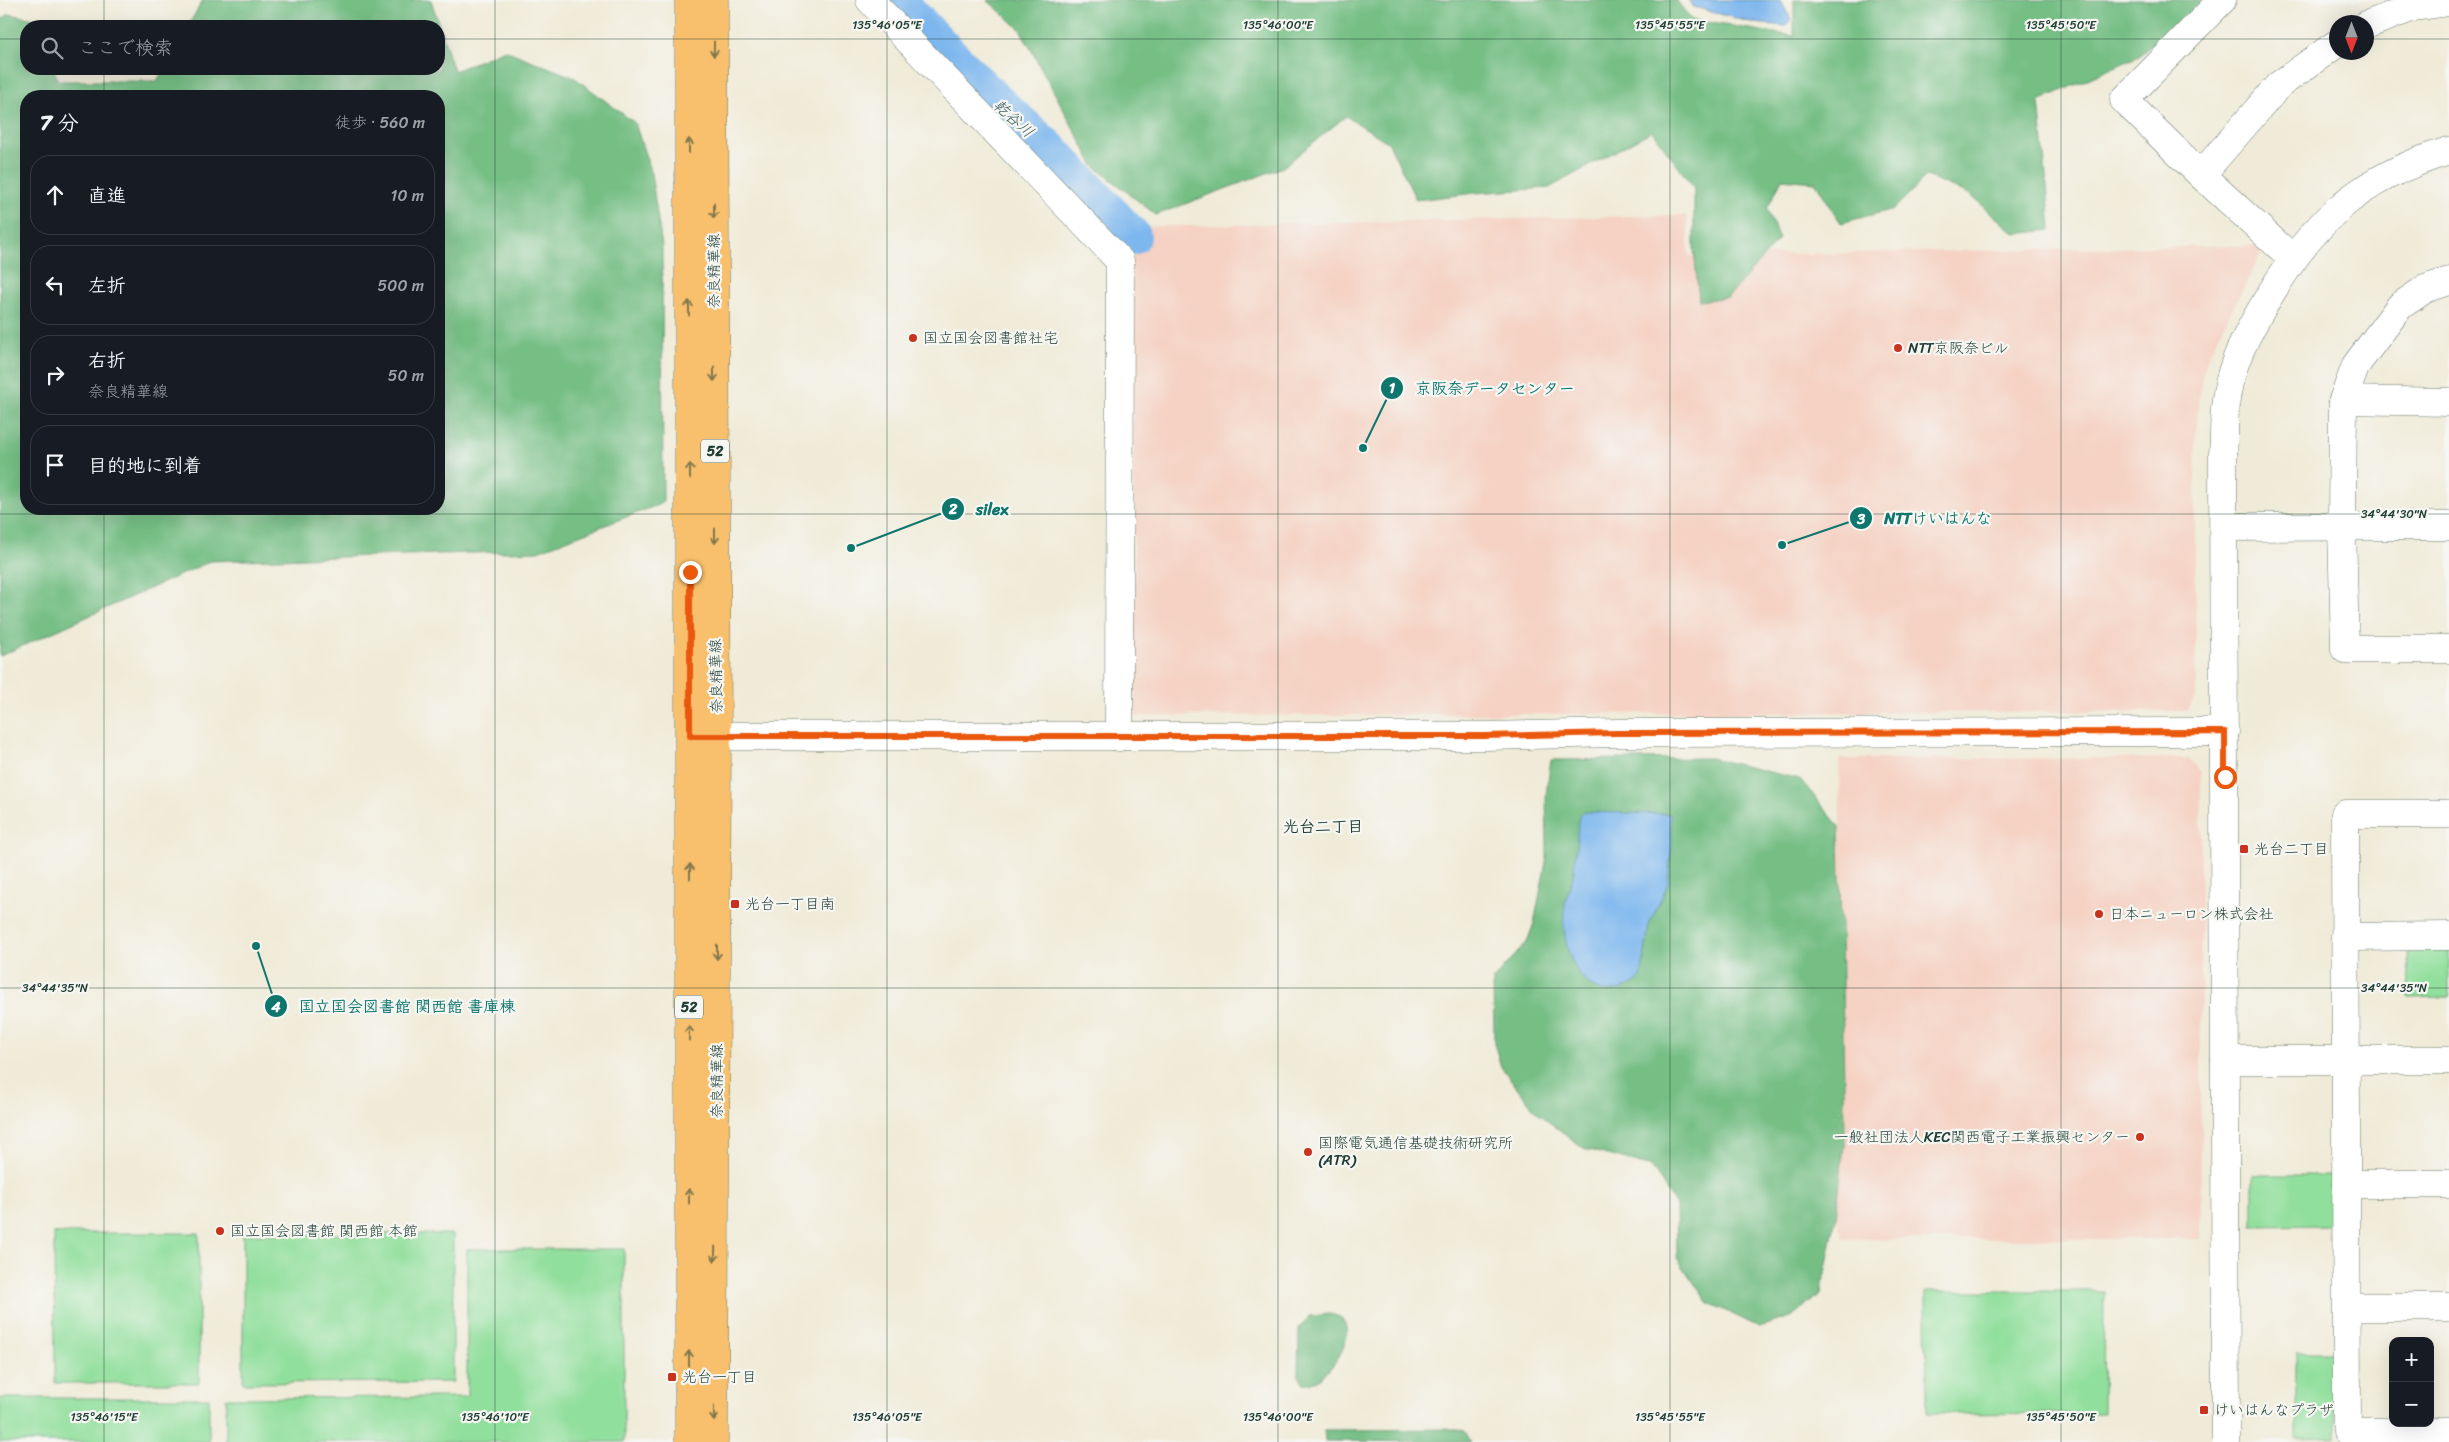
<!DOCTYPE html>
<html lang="ja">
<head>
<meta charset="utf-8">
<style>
	body { margin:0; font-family:Sriracha,"Klee One",sans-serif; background:#20242c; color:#f1f3f6 }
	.controls { position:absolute; right:15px; bottom:15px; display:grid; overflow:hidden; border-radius:10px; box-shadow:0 5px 20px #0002 }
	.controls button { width:45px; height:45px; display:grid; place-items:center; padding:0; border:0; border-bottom:1px solid #363941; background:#171b24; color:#f1f3f6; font:25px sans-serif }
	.compass { position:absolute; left:2329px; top:15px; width:45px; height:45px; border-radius:50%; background:#171b24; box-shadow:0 5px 20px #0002; rotate:180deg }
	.stop { position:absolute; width:15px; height:15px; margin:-11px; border:4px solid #ea580c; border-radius:50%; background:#fff }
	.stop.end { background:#ea580c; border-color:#fff; box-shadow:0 1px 5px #0008 }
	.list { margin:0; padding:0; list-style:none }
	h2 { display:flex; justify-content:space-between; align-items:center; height:65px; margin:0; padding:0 20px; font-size:21px }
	h2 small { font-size:16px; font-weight:400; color:#9ea1a6 }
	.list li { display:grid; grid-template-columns:32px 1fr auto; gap:15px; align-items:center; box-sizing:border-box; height:80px; margin:0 10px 10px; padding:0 10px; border:1px solid #363941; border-radius:20px }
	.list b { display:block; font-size:19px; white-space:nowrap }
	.list p { margin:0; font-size:16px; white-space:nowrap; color:#9ea1a6 }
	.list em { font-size:16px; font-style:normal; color:#9ea1a6 }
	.icon { flex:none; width:28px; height:28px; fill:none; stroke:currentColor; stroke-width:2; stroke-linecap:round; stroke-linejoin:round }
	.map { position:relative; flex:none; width:2449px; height:1442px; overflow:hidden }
	.search { position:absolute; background:#171b24; box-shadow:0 5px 20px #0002; left:20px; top:20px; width:425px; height:55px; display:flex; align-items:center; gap:12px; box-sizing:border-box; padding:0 18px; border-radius:20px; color:#9ea1a6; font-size:19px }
	.panel { position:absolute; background:#171b24; box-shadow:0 5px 20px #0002; left:20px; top:90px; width:425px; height:425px; border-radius:20px }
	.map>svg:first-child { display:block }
	.built { fill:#f5d2c3 }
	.green { fill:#91df9c; stroke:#588e68 }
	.forest { fill:#74be84; stroke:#4a7e5c; fill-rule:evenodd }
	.water { fill:#7eb7ee; stroke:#4e7a91 }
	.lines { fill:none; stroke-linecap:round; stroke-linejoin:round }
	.river { stroke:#7eb7ee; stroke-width:38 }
	.minor-casing { stroke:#687a6d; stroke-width:29 }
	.major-casing { stroke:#687a6d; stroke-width:29 }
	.minor { stroke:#fff; stroke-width:28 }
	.major { stroke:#f8bf6c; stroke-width:28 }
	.oneway { stroke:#81784d }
	.route { stroke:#ea580c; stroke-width:6 }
	.ticks { fill:none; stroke:#1f3d34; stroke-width:1; stroke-opacity:0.45 }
	.poi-dot { fill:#c8321e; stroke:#f6f6f2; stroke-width:2 }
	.labels { text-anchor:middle; stroke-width:4.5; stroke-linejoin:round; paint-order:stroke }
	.shield { fill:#f6f6f2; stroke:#60746d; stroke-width:1 }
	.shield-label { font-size:14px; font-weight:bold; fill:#1f3d34 }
	.street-label { font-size:15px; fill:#1f3d34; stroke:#f6f6f2 }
	.poi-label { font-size:15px; fill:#1f3d34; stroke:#f6f6f2; text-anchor:start }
	.water-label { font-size:16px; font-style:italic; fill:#375c62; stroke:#f6f6f2 }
	.neighbourhood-label { font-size:16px; font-weight:bold; fill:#1f3d34; stroke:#f6f6f2 }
	.ticks-label { font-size:12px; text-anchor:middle; fill:#1f3d34; stroke:#f6f6f2; stroke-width:4.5; stroke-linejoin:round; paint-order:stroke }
	.leader { fill:none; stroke:#0f766e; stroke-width:2 }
	.callout-dot { fill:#0f766e; stroke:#f6f6f2; stroke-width:2 }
	.mark-label { font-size:15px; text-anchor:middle; font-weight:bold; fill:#fff }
	.callout-label { font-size:16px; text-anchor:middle; font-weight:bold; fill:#0f766e; stroke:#f6f6f2; stroke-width:4.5; stroke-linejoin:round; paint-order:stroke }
</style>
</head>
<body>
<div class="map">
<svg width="2449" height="1442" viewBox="0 0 2449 1442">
	<rect width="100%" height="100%" fill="#f6f6f2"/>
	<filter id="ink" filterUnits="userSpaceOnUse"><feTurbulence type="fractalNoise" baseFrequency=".02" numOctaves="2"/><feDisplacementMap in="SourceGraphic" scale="10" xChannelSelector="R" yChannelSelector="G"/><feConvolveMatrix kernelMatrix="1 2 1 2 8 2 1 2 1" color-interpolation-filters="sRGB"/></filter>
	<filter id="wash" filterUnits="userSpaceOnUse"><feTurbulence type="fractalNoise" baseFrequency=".0096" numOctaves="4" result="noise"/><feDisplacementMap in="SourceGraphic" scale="20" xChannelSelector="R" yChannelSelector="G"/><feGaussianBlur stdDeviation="1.12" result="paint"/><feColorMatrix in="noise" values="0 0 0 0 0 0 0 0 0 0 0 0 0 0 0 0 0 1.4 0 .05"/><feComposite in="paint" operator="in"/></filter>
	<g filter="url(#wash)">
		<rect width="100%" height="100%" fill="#f0ebd8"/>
		<g class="built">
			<polygon points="1687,215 1689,256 2266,245 2209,354 2202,376 2196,431 2195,500 2196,696 2186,711 1135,716 1132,227"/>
			<polygon points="2189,758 2201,772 2201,1239 1843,1239 1836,1218 1845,1136 1839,759"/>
		</g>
		<g class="green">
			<polygon points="2408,945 2449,945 2449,997 2409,998"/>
			<polygon points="2253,1175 2336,1175 2336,1225 2253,1226"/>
			<polygon points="54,1233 199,1233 199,1383 55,1383"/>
			<polygon points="243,1234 453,1234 453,1382 243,1383"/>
			<polygon points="467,1249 624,1249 624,1442 226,1442 226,1398 467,1397"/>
			<polygon points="1926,1291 2104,1291 2103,1413 1927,1414"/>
			<polygon points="2296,1352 2336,1352 2336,1437 2296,1438"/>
			<rect x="0" y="1398" width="209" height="44"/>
		</g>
		<g class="forest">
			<path d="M203 0H431L454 71 505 50 575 78 635 123 651 173 662 246 663 503 538 551 211 561 0 656V21L9 14 40 20 41 26H26V69H54L58 81H157L164 69H439V26H188ZM26 96H439V509H26Z"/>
			<polygon points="987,0 1676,0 1692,20 1794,36 1794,0 2202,0 2139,56 2039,101 2051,230 2015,234 1969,194 1927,176 1894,209 1841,223 1815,182 1782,179 1767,209 1779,239 1728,297 1699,301 1694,249 1694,188 1652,131 1549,188 1475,193 1416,200 1389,143 1346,116 1283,167 1156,215 1094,166 1020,29"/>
			<polygon points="1710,758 1800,779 1839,826 1845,1136 1836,1218 1821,1294 1791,1317 1759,1327 1707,1302 1677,1258 1676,1206 1652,1167 1585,1149 1537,1113 1501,1067 1494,1043 1493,980 1527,942 1534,923 1547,857 1546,794 1551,760"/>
			<path d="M1330 1314C1370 1321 1328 1387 1303 1383L1298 1374 1299 1327 1310 1316Z"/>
			<polygon points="1458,1429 1465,1431 1471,1442 1325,1441 1324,1430"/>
		</g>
		<g class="water">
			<polygon points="1688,0 1780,0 1791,19 1786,26 1753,23 1694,7"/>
			<path d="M1585 812 1670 814 1672 841 1668 884 1649 924 1641 978C1632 986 1611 995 1599 990 1569 978 1560 932 1565 904 1567 892 1573 882 1574 870 1576 854 1577 837 1578 821L1580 814Z"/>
		</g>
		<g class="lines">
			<polyline class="river" points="896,0 994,100 1053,153 1132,236"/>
		</g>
	</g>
	<g filter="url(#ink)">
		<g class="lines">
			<g class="minor-casing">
				<g id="minor">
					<polyline points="870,0 1120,261 1119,737"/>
					<polyline points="2222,0 2124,100 2201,175 2292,258"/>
					<polyline points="2366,25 2414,7 2449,2"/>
					<polyline points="2201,175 2279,85 2336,44"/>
					<polyline points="2449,281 2425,289 2400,306 2356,365 2343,400 2342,527 2345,649 2449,649"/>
					<polyline points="2343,400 2449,402"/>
					<polyline points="2224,527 2449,526"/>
					<polyline points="694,736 1484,736 1617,733 2225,732"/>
					<polyline points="2449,814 2345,814 2347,1432 2449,1431"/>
					<polyline points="2345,937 2449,936"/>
					<polyline points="2225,1060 2449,1060"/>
					<polyline points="2346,1184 2449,1184"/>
					<polyline points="2347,1307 2449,1307"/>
					<path d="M2226 1442 2223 454C2225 434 2223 413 2227 393 2232 363 2246 336 2261 310 2309 226 2354 179 2449 151"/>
				</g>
			</g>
			<g class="major-casing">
				<g id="major">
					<polyline points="689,0 689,1442"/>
					<polyline points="714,0 717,737 714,1442"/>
				</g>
			</g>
			<use href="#minor" class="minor"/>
			<use href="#major" class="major"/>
		</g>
		<defs><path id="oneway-shaft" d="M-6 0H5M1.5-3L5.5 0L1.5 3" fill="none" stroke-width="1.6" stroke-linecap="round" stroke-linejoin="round" transform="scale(1.25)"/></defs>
		<g class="oneway">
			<use href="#oneway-shaft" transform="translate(714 49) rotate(90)"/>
			<use href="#oneway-shaft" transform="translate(689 146) rotate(-90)"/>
			<use href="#oneway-shaft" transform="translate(714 211) rotate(90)"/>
			<use href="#oneway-shaft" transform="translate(689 308) rotate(-90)"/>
			<use href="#oneway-shaft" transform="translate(714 374) rotate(90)"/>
			<use href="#oneway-shaft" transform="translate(690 471) rotate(-90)"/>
			<use href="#oneway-shaft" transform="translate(715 536) rotate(90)"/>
			<use href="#oneway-shaft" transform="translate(690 871) rotate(-90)"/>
			<use href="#oneway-shaft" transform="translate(717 952) rotate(90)"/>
			<use href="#oneway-shaft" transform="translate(689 1033) rotate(-90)"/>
			<use href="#oneway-shaft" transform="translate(689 1196) rotate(-90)"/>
			<use href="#oneway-shaft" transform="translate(715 1254) rotate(91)"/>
			<use href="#oneway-shaft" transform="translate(689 1358) rotate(-90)"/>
			<use href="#oneway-shaft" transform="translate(714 1414) rotate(90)"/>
		</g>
	</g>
	<g class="lines" filter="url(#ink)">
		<polyline class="route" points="690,572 690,736 1484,736 1616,733 2225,732 2225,777"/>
	</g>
	<path class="ticks" d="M104 0V26M495 0V1442M887 0V1442M1278 0V1442M1670 0V1442M2061 0V1442M0 39H26M439 39H2336M2366 39H2449M104 69V96M104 509V1442M0 514H2449M0 988H2449"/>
	<g class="poi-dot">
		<circle cx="913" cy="338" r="5"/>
		<circle cx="1898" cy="348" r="5"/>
		<rect x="2239" y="844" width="10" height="10" rx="2.5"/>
		<rect x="730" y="899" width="10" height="10" rx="2.5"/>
		<circle cx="2099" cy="914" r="5"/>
		<circle cx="2140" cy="1137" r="5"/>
		<circle cx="1308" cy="1152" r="5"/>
		<circle cx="220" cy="1231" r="5"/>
		<rect x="667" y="1372" width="10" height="10" rx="2.5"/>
		<rect x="2199" y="1405" width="10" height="10" rx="2.5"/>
	</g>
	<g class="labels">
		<g class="shield">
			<rect x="701" y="439.5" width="28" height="23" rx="4"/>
			<rect x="675" y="995.5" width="28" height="23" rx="4"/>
		</g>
		<g class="shield-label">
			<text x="715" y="456">52</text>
			<text x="689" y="1012">52</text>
		</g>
		<g class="street-label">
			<text transform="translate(714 271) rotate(-90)" y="5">奈良精華線</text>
			<text transform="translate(716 676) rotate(-91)" y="5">奈良精華線</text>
			<text transform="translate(717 1081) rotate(-90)" y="5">奈良精華線</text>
		</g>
		<g class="poi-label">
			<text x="923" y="343">国立国会図書館社宅</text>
			<text x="1908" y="353">NTT京阪奈ビル</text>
			<text x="2254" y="854">光台二丁目</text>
			<text x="745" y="909">光台一丁目南</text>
			<text x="2109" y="919">日本ニューロン株式会社</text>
			<text x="2130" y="1142" text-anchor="end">一般社団法人KEC関西電子工業振興センター</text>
			<text x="1318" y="1148">国際電気通信基礎技術研究所<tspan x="1318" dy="17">(ATR)</tspan></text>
			<text x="230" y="1236">国立国会図書館 関西館 本館</text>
			<text x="682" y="1382">光台一丁目</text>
			<text x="2214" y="1415">けいはんなプラザ</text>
		</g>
		<g class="water-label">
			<text transform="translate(1014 118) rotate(42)" y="6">乾谷川</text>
		</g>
		<g class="neighbourhood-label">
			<text x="1323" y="832">光台二丁目</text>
		</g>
	</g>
	<g class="ticks-label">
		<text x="887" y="29">135°46'05"E</text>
		<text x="1278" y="29">135°46'00"E</text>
		<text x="1670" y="29">135°45'55"E</text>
		<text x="2061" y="29">135°45'50"E</text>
		<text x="2394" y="518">34°44'30"N</text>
		<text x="2394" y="992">34°44'35"N</text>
		<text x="55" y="992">34°44'35"N</text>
		<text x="104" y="1421">135°46'15"E</text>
		<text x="495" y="1421">135°46'10"E</text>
		<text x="887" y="1421">135°46'05"E</text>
		<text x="1278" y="1421">135°46'00"E</text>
		<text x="1670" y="1421">135°45'55"E</text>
		<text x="2061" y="1421">135°45'50"E</text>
	</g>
	<path class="leader" d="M1363 448L1392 388M851 548L953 509M1782 545L1861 518M256 946L276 1006"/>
	<g class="callout-dot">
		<circle cx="1363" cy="448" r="5"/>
		<circle cx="851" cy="548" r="5"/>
		<circle cx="1782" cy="545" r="5"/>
		<circle cx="256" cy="946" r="5"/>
		<circle cx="1392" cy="388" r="12"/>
		<circle cx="953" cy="509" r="12"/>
		<circle cx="1861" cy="518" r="12"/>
		<circle cx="276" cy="1006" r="12"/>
	</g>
	<g class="mark-label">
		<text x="1392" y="393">1</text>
		<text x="953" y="514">2</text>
		<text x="1861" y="524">3</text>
		<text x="276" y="1012">4</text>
	</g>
	<g class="callout-label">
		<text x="1495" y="394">京阪奈データセンター</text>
		<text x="992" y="515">silex</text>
		<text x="1938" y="524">NTTけいはんな</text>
		<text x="407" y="1012">国立国会図書館 関西館 書庫棟</text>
	</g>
</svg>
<div class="controls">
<button>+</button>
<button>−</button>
</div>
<svg class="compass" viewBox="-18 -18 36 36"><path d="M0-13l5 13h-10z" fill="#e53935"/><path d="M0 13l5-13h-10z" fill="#9ea1a6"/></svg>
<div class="stop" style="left:2225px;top:777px"></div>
<div class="stop end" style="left:690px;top:572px"></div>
<div class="search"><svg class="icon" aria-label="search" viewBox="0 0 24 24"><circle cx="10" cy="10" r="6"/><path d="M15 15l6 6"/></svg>ここで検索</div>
<section class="panel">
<h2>7 分<small>徒歩 · 560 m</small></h2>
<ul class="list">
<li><svg class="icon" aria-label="ahead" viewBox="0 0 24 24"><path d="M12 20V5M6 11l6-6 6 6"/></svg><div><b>直進</b></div><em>10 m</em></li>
<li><svg class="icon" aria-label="left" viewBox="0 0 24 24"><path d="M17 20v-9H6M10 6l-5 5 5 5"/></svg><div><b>左折</b></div><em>500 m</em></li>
<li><svg class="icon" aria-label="right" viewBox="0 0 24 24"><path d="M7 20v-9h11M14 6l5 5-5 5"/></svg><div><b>右折</b><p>奈良精華線</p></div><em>50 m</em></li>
<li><svg class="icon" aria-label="arrive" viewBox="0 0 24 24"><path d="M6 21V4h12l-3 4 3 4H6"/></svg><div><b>目的地に到着</b></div></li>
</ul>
</section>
</div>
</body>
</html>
